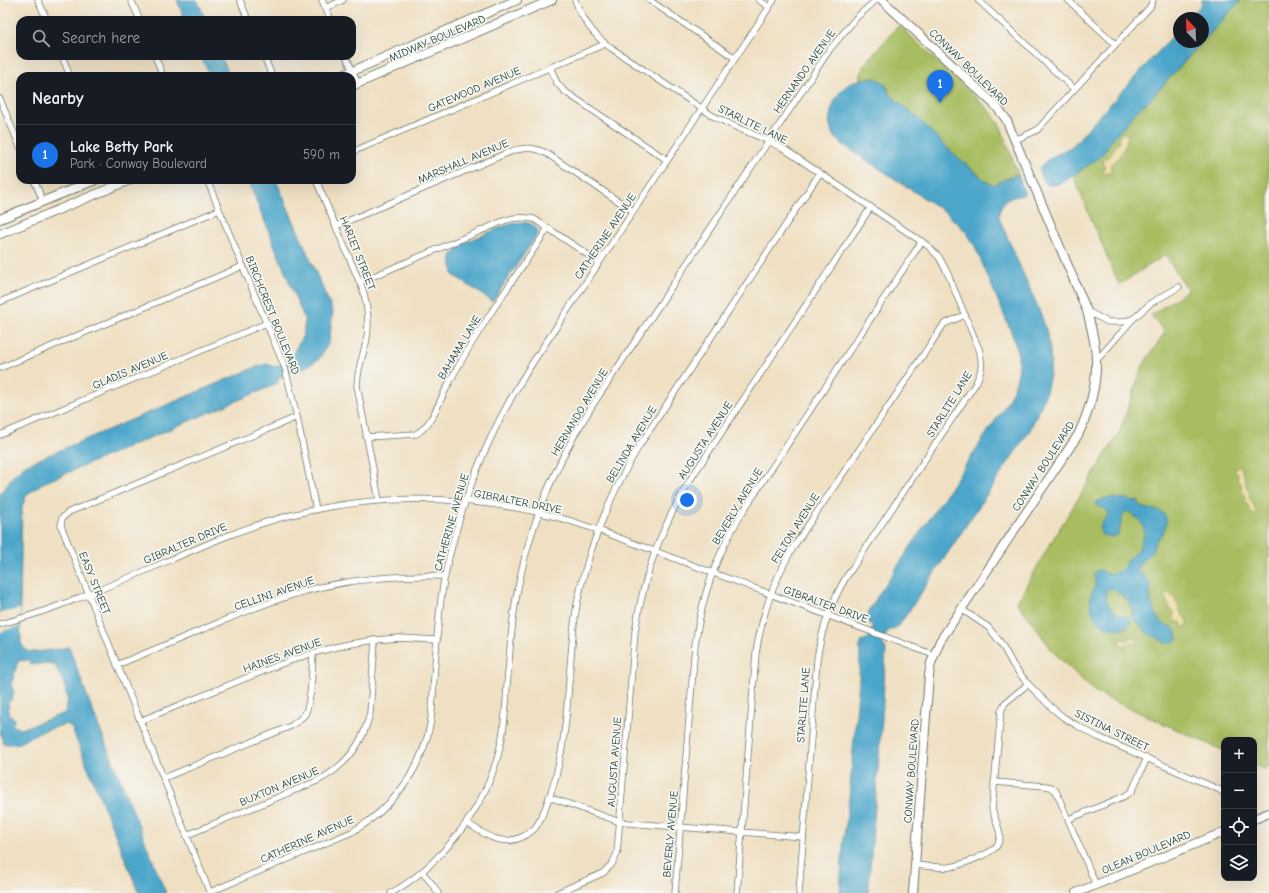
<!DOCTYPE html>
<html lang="en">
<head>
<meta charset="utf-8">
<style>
	body { margin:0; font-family:"Comic Neue",sans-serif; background:#242831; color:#f1f3f6 }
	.controls { position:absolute; right:12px; bottom:12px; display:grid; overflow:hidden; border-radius:8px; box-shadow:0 4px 16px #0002 }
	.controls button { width:36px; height:36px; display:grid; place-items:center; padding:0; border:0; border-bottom:1px solid #363941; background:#171b24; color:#f1f3f6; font:20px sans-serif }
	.compass { position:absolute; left:1173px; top:12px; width:36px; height:36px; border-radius:50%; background:#171b24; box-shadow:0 4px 16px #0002; rotate:337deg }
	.you { position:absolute; left:687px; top:500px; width:14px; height:14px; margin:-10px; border:3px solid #fff; border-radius:50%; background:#1a73e8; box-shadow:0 0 0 6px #1a73e833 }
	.badge { display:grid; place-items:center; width:26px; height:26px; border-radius:50%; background:#1a73e8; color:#fff; font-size:13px; font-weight:700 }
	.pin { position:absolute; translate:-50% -33px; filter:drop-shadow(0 1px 2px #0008) }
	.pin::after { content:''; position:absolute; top:21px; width:14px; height:12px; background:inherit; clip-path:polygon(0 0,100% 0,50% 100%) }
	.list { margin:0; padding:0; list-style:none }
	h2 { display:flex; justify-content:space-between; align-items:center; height:52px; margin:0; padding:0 16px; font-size:17px }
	h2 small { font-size:13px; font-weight:400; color:#9ea1a6 }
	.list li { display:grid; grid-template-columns:26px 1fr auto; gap:12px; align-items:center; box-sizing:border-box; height:60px; padding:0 16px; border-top:1px solid #363941 }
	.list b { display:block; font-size:15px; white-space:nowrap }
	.list p { margin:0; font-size:13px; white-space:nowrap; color:#9ea1a6 }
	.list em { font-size:13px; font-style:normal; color:#9ea1a6 }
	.icon { flex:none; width:22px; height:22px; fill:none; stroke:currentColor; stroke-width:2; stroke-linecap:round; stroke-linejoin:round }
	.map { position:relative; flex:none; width:1269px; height:893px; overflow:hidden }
	.search { position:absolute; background:#171b24; box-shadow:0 4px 16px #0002; left:16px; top:16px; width:340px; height:44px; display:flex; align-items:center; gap:10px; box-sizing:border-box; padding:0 14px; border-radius:12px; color:#9ea1a6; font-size:15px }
	.panel { position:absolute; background:#171b24; box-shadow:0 4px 16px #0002; left:16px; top:72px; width:340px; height:112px; border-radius:12px }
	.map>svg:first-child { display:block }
	.green { fill:#a7bd61; stroke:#637d4a }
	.sand { fill:#eeda9e; stroke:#868c69 }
	.water { fill:#4ca6ca; stroke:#36727f; fill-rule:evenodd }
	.pier { fill:#f0e0c3 }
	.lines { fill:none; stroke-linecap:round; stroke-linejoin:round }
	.street-casing { stroke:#687666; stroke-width:7 }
	.secondary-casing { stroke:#687666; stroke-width:10 }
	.street { stroke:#fff; stroke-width:5.5 }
	.secondary { stroke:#fff; stroke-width:8 }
	.labels { text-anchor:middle; stroke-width:3.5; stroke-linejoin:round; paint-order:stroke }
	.street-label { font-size:11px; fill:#1f3d34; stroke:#f6f6f2 }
</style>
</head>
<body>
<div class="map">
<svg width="1269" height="893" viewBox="0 0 1269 893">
	<rect width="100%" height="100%" fill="#f6f6f2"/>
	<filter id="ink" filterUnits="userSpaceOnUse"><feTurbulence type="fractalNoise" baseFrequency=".025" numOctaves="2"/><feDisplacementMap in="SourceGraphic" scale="8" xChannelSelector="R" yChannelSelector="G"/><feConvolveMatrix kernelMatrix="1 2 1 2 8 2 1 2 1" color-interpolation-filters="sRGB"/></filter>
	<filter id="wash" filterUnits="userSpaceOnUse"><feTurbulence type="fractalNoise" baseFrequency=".012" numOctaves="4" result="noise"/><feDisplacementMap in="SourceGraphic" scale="16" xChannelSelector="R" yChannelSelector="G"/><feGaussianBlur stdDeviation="0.9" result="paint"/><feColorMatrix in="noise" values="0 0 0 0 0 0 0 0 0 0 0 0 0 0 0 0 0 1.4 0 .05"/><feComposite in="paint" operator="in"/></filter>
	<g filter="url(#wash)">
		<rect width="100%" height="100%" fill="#f0e0c3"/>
		<g class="green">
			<polygon points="1241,0 1269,0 1269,767 1264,769 1254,765 1254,740 1224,740 1224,751 1096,693 1054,653 1017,602 1050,544 1120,431 1143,365 1165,332 1151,315 1188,290 1165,255 1119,285 1073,176 1101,156 1115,136 1130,120 1134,114 1142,106 1148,102"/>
			<polygon points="899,25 991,112 1001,127 1021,183 1017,174 993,185 988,183 946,147 920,120 894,98 889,93 888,88 881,81 875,78 860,79 863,66"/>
		</g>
		<g class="sand">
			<path d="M1123 133H1125L1128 135C1127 144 1119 161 1111 164V172L1109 173 1105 174 1103 171 1105 166 1103 164 1102 160 1111 155 1114 148 1119 142 1120 135Z"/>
			<path d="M1238 466 1240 467C1243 472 1245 478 1246 485 1247 491 1247 485 1249 490 1250 493 1249 497 1250 500L1252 501 1256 511V513L1254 514 1250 512 1249 507 1245 502V495L1242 491 1241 484 1237 480 1238 474 1235 471 1236 467Z"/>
			<polygon points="1169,593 1174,597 1182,615 1187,619 1188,622 1187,626 1184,627 1182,626 1181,622 1176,622 1174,619 1174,612 1171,610 1164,596 1165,594"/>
			<polygon points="1133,636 1137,639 1137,642 1136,643 1122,645 1119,642 1120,639 1128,640"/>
		</g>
		<g class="water">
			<polygon points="177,0 197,0 206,20 185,20"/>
			<polygon points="1202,0 1241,0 1203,41 1203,18 1189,18 1202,4"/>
			<path d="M1179 29V42H1202L1148 102 1142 106 1134 114 1130 120 1115 136 1101 156 1073 176 1059 184 1048 185 1044 182 1039 168C1048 157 1061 153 1072 146Z"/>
			<polygon points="201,56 221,56 230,76 210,76"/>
			<path d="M868 78H875L881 81 885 84 889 93 894 98 920 120 946 147 988 183 993 185 1017 174 1025 194C1010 198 999 200 999 218 1008 239 1017 259 1026 280 1042 316 1058 346 1047 388 1044 402 1036 416 1030 430L907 614 897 627 888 631 882 643 886 649 882 719 868 893H840L843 845 849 798 859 680 860 646 861 641 869 638 873 626 867 621 869 611 879 594 1005 406C1020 378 1023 365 1012 334L974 244 966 232 945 212 851 150C844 145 836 140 832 133 829 126 829 118 831 111 836 92 848 80 868 78Z"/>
			<path d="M248 180H276L333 312 329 343 318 360 299 371 296 369 278 378V382L272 386 41 484 26 496 22 507 20 609 21 643 25 649 30 652 45 651 69 647 95 717 166 893H139L72 729 68 724 39 732 18 744H4L0 732V494L13 476 25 465 256 367 267 364 274 367 292 360 294 352 303 335 305 321ZM30 660V665L50 663 57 667V671L64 683 68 702 66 705 65 713 21 729 12 725 15 719 9 715 8 703 11 700 14 692 11 685 18 661Z"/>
			<path d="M522 222C529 223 534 224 538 230L536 236 493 301H492L453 275 451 257 452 254 456 253 459 245C478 238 502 224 522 222Z"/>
			<path d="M1105 498 1106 499 1110 498 1127 499 1130 501 1137 502 1138 500C1140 516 1164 503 1166 519 1167 523 1165 528 1163 532 1162 535 1159 537 1157 540H1156L1152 552 1140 563 1137 568C1139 575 1146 576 1149 582 1152 587 1150 592 1150 597 1150 601 1157 617 1159 620 1166 629 1174 621 1178 638 1170 646 1166 645 1158 638 1154 635 1150 636 1147 633 1144 631 1143 628 1141 625 1139 623 1136 622 1134 620 1130 615 1134 610 1131 605 1127 599 1119 593 1112 589L1109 588 1106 591C1105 602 1111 613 1122 615 1124 616 1126 616 1129 617L1131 623C1123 633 1108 629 1100 623 1096 620 1093 614 1092 610 1090 605 1090 599 1091 594 1092 591 1096 586 1095 583 1095 577 1091 573 1098 570L1103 571 1107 574 1115 573 1123 569 1127 561 1139 548 1145 532 1140 520 1127 511 1123 515 1118 535 1113 537 1102 535C1096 525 1106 521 1108 513L1106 509 1096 506 1095 503 1097 504 1098 503 1096 502Z"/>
		</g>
		<polygon class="pier" points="20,609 20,626 0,632 0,613"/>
	</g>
	<g filter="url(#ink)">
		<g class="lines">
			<g class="street-casing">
				<g id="street">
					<polyline points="38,0 47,20"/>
					<polyline points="131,0 140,20"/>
					<polyline points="240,0 248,20"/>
					<polyline points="322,0 331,20"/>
					<path d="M575 0C582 19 594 36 611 48L713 116 738 128 769 141 787 151 928 246 939 257 947 272 979 349C983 363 982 370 976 383L845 579C830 605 821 631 817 660L799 893"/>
					<polyline points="649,0 735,58"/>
					<polyline points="759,0 769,7"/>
					<polyline points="978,0 1074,89"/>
					<polyline points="1068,0 1115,44"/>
					<polyline points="326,8 343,0"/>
					<polyline points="62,56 70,76"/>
					<polyline points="155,56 163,76"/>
					<polyline points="264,56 272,76"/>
					<polyline points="346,56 358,84"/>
					<polyline points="550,67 557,83 564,91 667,160"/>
					<polyline points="0,99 20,147"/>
					<polyline points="1015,140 1031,133 1037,130 1150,7 1153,0"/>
					<polyline points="352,152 605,44"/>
					<polyline points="34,180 43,201"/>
					<polyline points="207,180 285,368 297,417 316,510"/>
					<path d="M316 180 363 290C368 308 370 325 366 343 362 358 357 371 357 386L379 500"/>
					<path d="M336 226 512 151C526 147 533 147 546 153L633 211"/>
					<path d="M360 282 506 220C516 217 523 217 534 219L599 262"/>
					<polyline points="0,302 219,210"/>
					<polyline points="1087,311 1108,322 1121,322 1133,319 1151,303 1179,287"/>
					<polyline points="1096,361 1133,319"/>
					<polyline points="0,368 243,266"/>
					<polyline points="0,435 267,323"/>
					<path d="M366 437 416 434C432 425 438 404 446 389 475 332 513 281 548 228"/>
					<polyline points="961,609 988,627 1001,643 1013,665 1028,684 1052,708 1063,717 1076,725 1098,737 1220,790 1224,794"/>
					<path d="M0 624C25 618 48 610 71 601 124 581 175 557 227 536 327 496 433 490 538 512 558 517 578 523 598 530L934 655"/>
					<path d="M117 665C151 651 185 637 218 623 252 609 286 595 321 587 362 578 403 575 445 576"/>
					<polyline points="140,721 281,664 313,653 344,645 375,640 399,638 437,640"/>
					<path d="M164 778 291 726C296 722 301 719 305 714 312 702 312 667 313 653"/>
					<polyline points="994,782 1045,786 1051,787 1056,791 1096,885"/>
					<polyline points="549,797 620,822 629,823 803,837"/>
					<polyline points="1069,819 1125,796 1132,791 1147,758"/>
					<path d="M467 823C484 834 501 847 522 837 527 835 531 832 535 828 542 819 546 806 550 795 572 733 566 668 577 604 588 548 610 495 639 446L820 173"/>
					<path d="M187 835 317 781C345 767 363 744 370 713L375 640"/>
					<path d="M915 865C926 866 939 868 950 867 959 866 990 854 996 847 998 844 1000 840 1000 836 1000 829 994 817 992 809L1001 711 1005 703 1028 684"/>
					<polyline points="422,872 433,885 438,893"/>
					<path d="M210 892 352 832C392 809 421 771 430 725 433 709 433 693 434 677 437 643 438 608 445 575 461 500 489 430 531 365L774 0"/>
					<polyline points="210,893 61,526 62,518 69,512 297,417"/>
					<path d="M391 893C413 881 433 863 449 845 474 816 492 784 500 747 505 727 506 707 507 686 510 650 512 614 520 578 533 517 558 459 592 406L830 49 856 18 876 0"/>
					<path d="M557 893 603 873 612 864 617 854 635 632C644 574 660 530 690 480L871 207"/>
					<path d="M675 893 695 645C702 595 716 556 742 513L922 241"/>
					<path d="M737 893 756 653C762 614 773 581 794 546L944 324 965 315"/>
				</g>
			</g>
			<g class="secondary-casing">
				<g id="secondary">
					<path d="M882 0 995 105 1006 119 1087 311C1091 327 1096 344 1096 360 1097 386 1089 412 1078 435L940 641 931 663 929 675 913 893"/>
					<polyline points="341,76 517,0"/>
					<polyline points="352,86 552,0"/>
					<polyline points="0,219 95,180"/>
					<polyline points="0,234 130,180"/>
					<polyline points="1254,819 1269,813"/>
					<polyline points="1076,893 1224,832"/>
				</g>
			</g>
			<use href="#street" class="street"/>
			<use href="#secondary" class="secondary"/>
		</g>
	</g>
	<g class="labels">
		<g class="street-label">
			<text transform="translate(437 38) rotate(-23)" y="4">MIDWAY BOULEVARD</text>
			<text transform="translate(969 67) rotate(44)" y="4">CONWAY BOULEVARD</text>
			<text transform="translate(804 71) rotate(-55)" y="4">HERNANDO AVENUE</text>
			<text transform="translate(474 89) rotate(-23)" y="4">GATEWOOD AVENUE</text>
			<text transform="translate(753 124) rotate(26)" y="4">STARLITE LANE</text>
			<text transform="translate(463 161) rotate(-23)" y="4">MARSHALL AVENUE</text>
			<text transform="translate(605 236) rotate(-56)" y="4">CATHERINE AVENUE</text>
			<text transform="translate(358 253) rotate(68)" y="4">HARIET STREET</text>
			<text transform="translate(273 315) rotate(68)" y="4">BIRCHCREST BOULEVARD</text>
			<text transform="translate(459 347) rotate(-59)" y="4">BAHAMA LANE</text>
			<text transform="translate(130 370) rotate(-23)" y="4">GLADIS AVENUE</text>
			<text transform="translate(949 404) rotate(-58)" y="4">STARLITE LANE</text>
			<text transform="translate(579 412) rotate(-59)" y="4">HERNANDO AVENUE</text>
			<text transform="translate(705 440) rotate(-57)" y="4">AUGUSTA AVENUE</text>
			<text transform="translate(631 444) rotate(-59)" y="4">BELINDA AVENUE</text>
			<text transform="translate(1043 466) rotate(-57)" y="4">CONWAY BOULEVARD</text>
			<text transform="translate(518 501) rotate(11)" y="4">GIBRALTER DRIVE</text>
			<text transform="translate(737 506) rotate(-59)" y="4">BEVERLY AVENUE</text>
			<text transform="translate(451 522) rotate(-74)" y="4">CATHERINE AVENUE</text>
			<text transform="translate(795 528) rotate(-58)" y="4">FELTON AVENUE</text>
			<text transform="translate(185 543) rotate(-23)" y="4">GIBRALTER DRIVE</text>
			<text transform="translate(95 583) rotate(68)" y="4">EASY STREET</text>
			<text transform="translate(274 593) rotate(-19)" y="4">CELLINI AVENUE</text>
			<text transform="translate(826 604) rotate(20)" y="4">GIBRALTER DRIVE</text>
			<text transform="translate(282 655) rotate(-20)" y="4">HAINES AVENUE</text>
			<text transform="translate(803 705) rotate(-86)" y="4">STARLITE LANE</text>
			<text transform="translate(1112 730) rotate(26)" y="4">SISTINA STREET</text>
			<text transform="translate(614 762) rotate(-86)" y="4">AUGUSTA AVENUE</text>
			<text transform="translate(911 771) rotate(-86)" y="4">CONWAY BOULEVARD</text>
			<text transform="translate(279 786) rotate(-23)" y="4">BUXTON AVENUE</text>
			<text transform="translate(670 834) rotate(-85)" y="4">BEVERLY AVENUE</text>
			<text transform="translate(307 839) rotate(-24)" y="4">CATHERINE AVENUE</text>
			<text transform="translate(1146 852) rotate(-23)" y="4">OLEAN BOULEVARD</text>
		</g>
	</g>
</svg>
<div class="controls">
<button>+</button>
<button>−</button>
<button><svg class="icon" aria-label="locate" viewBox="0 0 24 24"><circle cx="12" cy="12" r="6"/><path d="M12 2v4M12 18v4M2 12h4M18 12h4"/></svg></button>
<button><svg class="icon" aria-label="layers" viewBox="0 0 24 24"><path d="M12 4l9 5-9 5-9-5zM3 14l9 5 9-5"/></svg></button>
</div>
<svg class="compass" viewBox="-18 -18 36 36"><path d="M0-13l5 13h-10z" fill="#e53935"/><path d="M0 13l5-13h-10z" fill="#9ea1a6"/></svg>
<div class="you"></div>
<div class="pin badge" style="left:940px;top:103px">1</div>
<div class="search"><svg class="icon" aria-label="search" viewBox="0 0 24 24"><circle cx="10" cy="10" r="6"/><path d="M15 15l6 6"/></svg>Search here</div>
<section class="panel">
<h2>Nearby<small></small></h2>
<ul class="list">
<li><span class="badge">1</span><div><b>Lake Betty Park</b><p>Park · Conway Boulevard</p></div><em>590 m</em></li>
</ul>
</section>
</div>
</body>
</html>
